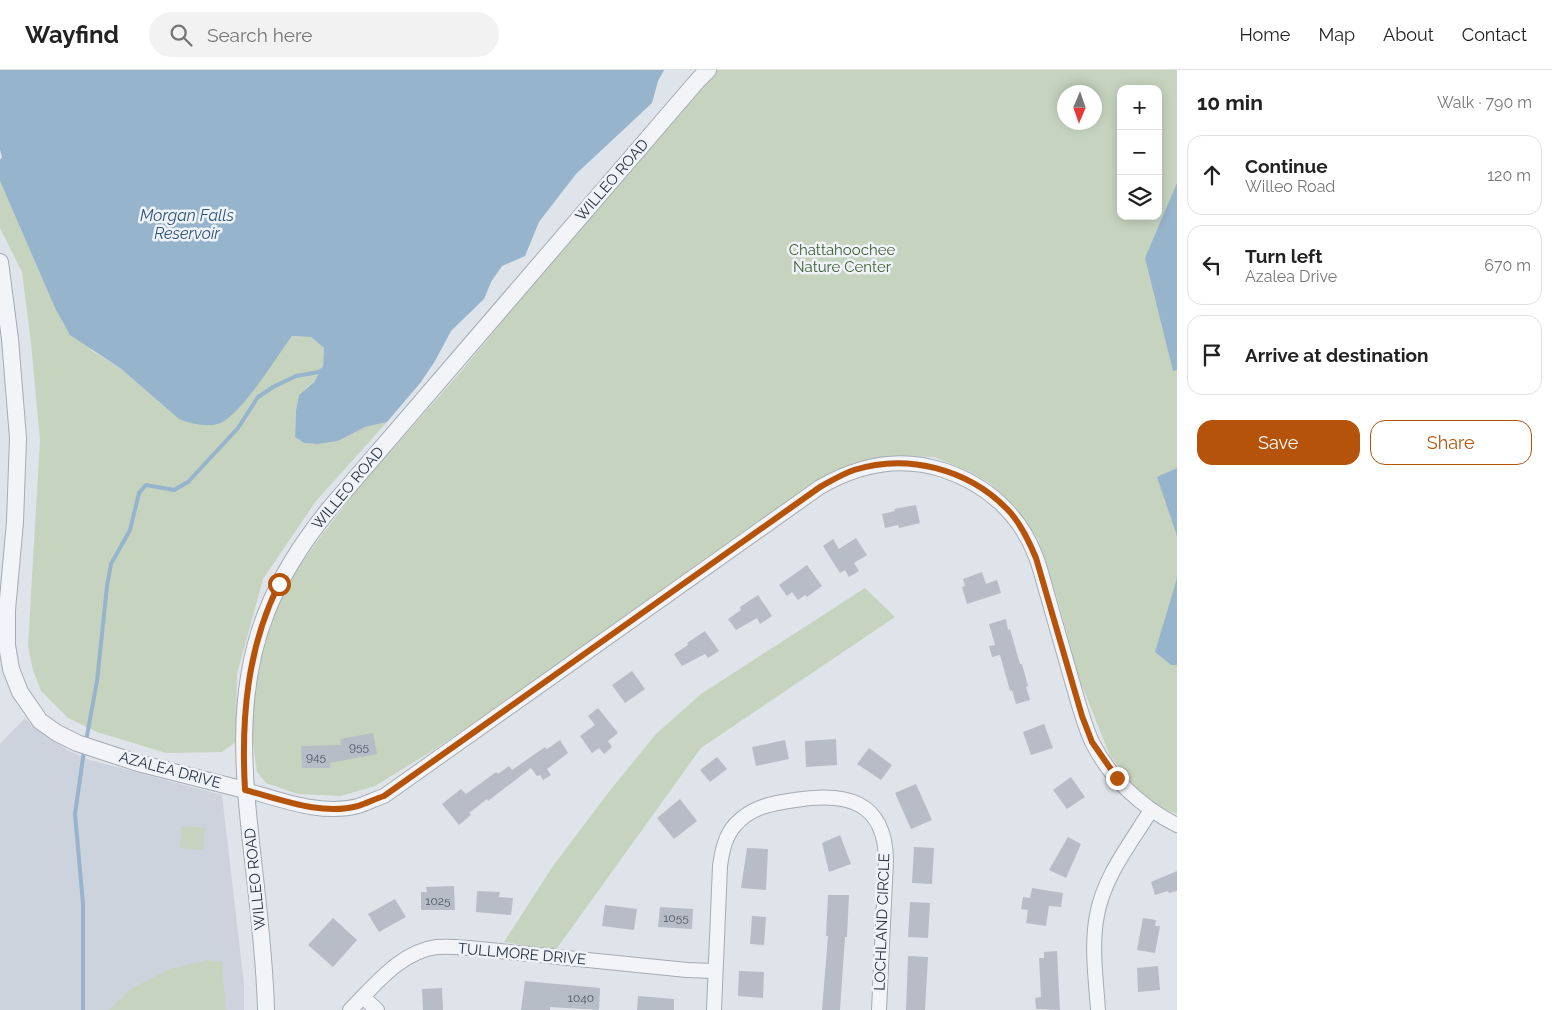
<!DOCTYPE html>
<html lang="en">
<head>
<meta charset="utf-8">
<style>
	body { margin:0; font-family:Raleway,sans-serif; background:#f2f2f2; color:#222 }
	.controls { position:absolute; right:15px; top:15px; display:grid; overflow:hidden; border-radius:10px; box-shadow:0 2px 12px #0003 }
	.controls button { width:45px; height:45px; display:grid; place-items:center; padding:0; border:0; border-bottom:1px solid #e0e0e0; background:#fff; color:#222; font:25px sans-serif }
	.compass { position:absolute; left:1057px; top:15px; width:45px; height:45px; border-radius:50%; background:#fff; box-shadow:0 2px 12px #0003; rotate:182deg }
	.stop { position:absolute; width:15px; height:15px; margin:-11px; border:4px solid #b45309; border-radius:50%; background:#fff }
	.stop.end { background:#b45309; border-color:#fff; box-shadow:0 1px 5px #0008 }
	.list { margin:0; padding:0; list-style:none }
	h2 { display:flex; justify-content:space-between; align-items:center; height:65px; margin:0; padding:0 20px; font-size:21px }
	h2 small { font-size:16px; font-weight:400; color:#767676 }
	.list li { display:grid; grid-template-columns:32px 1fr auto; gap:15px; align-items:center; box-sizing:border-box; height:80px; margin:0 10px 10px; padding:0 10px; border:1px solid #e0e0e0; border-radius:15px }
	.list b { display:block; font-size:19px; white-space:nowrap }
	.list p { margin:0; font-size:16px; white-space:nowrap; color:#767676 }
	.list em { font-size:16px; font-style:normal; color:#767676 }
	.actions { display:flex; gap:10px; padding:15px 20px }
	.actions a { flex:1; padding:11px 0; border:1px solid #b45309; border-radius:15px; text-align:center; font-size:18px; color:#b45309 }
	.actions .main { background:#b45309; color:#fff }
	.icon { flex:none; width:28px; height:28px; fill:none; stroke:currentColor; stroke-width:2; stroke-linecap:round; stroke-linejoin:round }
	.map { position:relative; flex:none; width:1177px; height:940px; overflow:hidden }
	header { display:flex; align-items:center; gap:30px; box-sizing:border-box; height:70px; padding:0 25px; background:#fff; border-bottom:1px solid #e0e0e0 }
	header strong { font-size:24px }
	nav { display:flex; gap:28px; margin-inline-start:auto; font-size:18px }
	.search { width:350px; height:45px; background:#f2f2f2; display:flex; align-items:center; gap:12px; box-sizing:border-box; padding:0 18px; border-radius:28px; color:#767676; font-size:19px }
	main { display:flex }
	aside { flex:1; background:#fff }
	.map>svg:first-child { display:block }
	.built { fill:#cdd3dc }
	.green { fill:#c6d4bf; fill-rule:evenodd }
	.water { fill:#97b4cd }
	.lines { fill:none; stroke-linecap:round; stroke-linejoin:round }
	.stream { stroke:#97b4cd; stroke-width:4 }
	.building { fill:#b6bdc7 }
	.minor-casing { stroke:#a4abb4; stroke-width:16 }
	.tertiary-casing { stroke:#a4abb4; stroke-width:18 }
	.minor { stroke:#f2f4f8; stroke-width:14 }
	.tertiary { stroke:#f2f4f8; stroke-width:16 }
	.route { stroke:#b45309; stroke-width:6 }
	.labels { text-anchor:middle; stroke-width:5; stroke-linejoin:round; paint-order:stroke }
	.number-label { font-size:12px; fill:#4b5563 }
	.street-label { font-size:15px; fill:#273242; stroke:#eff3f7 }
	.park-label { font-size:15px; fill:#3e5f33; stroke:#eff3f7 }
	.water-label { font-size:16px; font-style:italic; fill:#2d5479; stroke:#eff3f7 }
</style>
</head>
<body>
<header>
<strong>Wayfind</strong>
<div class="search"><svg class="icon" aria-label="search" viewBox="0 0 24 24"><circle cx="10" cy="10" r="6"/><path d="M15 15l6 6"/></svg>Search here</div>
<nav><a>Home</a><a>Map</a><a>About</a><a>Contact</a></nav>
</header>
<main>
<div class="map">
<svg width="1177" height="940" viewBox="0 0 1177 940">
	<rect width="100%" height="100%" fill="#dfe4ea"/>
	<polygon class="built" points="25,648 33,657 69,681 90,690 222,725 244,914 244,940 0,940 0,674"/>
	<g class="green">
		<path d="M707 0H1177V744L1162 738 1138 721 1110 686 1079 608 1061 541 1038 469 1015 436 988 412 968 401 934 387 896 386 853 393 828 405 803 419 730 481 432 681 375 716 341 726 298 724 266 713 257 702 251 658 259 590 271 554 290 509 321 466 360 416 464 298ZM1121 19H1158V146H1121ZM1064 22H1094V52H1064Z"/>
		<polygon points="0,111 55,238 91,280 120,298 179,349 244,331 292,266 311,267 324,278 323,296 314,311 299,325 296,340 295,367 304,373 318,374 338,371 365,357 387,352 316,431 263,509 237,604 236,672 222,682 166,683 97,662 68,648 41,621 33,600 28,576 40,370 31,273 22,202 0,158"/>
		<polygon points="865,518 895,547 701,678 555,881 504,872 553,796 608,723 656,664 701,624"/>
		<polygon points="182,756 205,758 203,780 180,778"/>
		<polygon points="208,890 222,892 226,940 109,940 131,919 169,899"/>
	</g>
	<g class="water">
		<path d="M0 0H664L658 11 652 33 576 104 539 152 525 186 502 196 491 212 484 229 451 261 435 291 421 312 387 352 365 357 338 371 318 374 304 373 295 367 296 340 299 325 314 312 323 296 324 278 311 267 292 266C275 289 247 336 224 351 213 359 191 354 179 349L120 298 70 265 55 238 0 111V90L2 87 0 80Z"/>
		<polygon points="1177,113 1177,300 1173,301 1145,188"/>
		<polygon points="1177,398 1177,466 1157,407"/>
		<polygon points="1177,508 1177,595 1171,595 1155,582"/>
	</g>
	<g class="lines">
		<g class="stream">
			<polyline points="86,671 97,611 107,516 111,494 130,460 139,423 146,415 174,420 188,412 238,358 258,327 273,317 296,306 319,302 322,300"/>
			<polyline points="83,940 83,834 75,744 84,681"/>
		</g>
	</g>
	<g class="building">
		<polygon points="916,435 920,453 899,458 898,455 885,458 882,444 895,441 894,439"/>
		<polygon points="856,468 867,485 854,493 859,501 849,507 845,500 840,503 823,476 833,469 839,479"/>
		<polygon points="807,495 822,516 807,527 805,525 798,530 792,522 787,526 779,515"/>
		<polygon points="982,502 986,514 997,510 1001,523 967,534 962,517 965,516 963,509"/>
		<polygon points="758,525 772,546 760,554 757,548 736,560 728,549 741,540 740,537"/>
		<polygon points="1006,549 1008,560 1010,559 1020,594 1022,594 1028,616 1026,617 1030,630 1016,634 1012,620 1010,621 1000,585 992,587 989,576 995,575 989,554"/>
		<polygon points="705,561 719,581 708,588 705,584 682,596 674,584 688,575 687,573"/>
		<polygon points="632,601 645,619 625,633 612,615"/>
		<polygon points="598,638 618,663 608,671 612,677 604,684 599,678 592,683 580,666 595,655 588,646"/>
		<polygon points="1044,654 1053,678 1031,685 1023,662"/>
		<polygon points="373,663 377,684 330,693 330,698 302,698 301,676 341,675 340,669"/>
		<polygon points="836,669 837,695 806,697 805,671"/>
		<polygon points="560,670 568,683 547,699 551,705 543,710 540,705 537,706 531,698 488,731 487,729 469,743 471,745 459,755 442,734 461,719 466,724 496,702 498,704 509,696 512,700 545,677 547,679"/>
		<polygon points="785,670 789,689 756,696 752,677"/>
		<polygon points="869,678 892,695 881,710 857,694"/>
		<polygon points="717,687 727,699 710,712 700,700"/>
		<polygon points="1071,707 1085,727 1067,739 1053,720"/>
		<polygon points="916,714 932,750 911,759 895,723"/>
		<polygon points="680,729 697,751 674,769 657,748"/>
		<polygon points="840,765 851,794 829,802 822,773"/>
		<polygon points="1068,767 1081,774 1066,808 1049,800"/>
		<polygon points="914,777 934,778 932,814 912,813"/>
		<polygon points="747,778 768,779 766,820 741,818"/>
		<polygon points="1177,801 1177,821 1169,823 1168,821 1155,825 1151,812"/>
		<polygon points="454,816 455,840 421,840 421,822 427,822 426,817"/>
		<polygon points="1032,818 1063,823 1061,837 1049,836 1046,856 1026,853 1028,840 1021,839 1023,827 1030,828"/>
		<polygon points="477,821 500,822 499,827 513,828 511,845 476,842"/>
		<polygon points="828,825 849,825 847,867 845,867 840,940 822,940 828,866 826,866"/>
		<polygon points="395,829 406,847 379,862 368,844"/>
		<polygon points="910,832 930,833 928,868 908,867"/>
		<polygon points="605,835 637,839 634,860 602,856"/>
		<polygon points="660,837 693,839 692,859 658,857"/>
		<polygon points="752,846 766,847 764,875 750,874"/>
		<polygon points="333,848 357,870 333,897 308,875"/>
		<polygon points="1143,848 1156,850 1155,856 1160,856 1155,883 1137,880"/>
		<polygon points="1057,881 1060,940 1036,939 1035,928 1041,927 1039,888 1044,888 1044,882"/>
		<polygon points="908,886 928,887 925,940 906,940"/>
		<polygon points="1158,896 1160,920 1138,922 1137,898"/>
		<polygon points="739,901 764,902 763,928 738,926"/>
		<polygon points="525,911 600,918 599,940 550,937 550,940 521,940"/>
		<polygon points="442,918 443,940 423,940 422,919"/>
		<polygon points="638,926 674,929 674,940 637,940"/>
	</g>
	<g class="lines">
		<g class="minor-casing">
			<g id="minor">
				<path d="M245 720C280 729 321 746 358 736 367 733 375 729 384 726L820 417C858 395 900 386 943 400 986 414 1020 444 1036 487 1041 500 1044 514 1048 527 1056 555 1064 583 1072 611 1078 631 1083 652 1092 672 1110 708 1141 737 1177 755"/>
				<polyline points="363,927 377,940"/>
				<path d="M350 940C374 916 401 881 437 877 448 876 458 877 469 878L687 900 715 901"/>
				<path d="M714 940 720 796C722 782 725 765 736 754 751 737 773 733 795 730 845 722 885 730 886 790L879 940"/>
				<path d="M1098 940C1096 909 1091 876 1097 845 1104 806 1131 773 1151 740"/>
			</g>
		</g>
		<g class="tertiary-casing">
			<g id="tertiary">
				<polyline points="0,192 10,269 18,368 15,452 7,540 7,575 11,599 20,622 40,651 57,663 77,673 138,693 245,720"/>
				<path d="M266 940C265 896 260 852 255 808 245 718 232 627 267 541 282 503 305 469 330 438L698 10 708 0"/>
			</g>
		</g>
		<use href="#minor" class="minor"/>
		<use href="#tertiary" class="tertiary"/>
	</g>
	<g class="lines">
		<path class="route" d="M279 514C247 578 241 649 245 720 280 729 321 746 358 736 367 733 375 729 384 726L820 417C831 411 842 404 854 400 907 383 968 399 1007 439 1020 452 1029 471 1036 488L1082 646 1092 672 1117 708"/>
	</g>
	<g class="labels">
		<g class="number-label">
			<text x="359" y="681">955</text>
			<text x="316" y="691">945</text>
			<text x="438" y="835">1025</text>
			<text x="676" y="852">1055</text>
			<text x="581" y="932">1040</text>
		</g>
		<g class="street-label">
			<text transform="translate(612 110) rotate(-49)" y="5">WILLEO ROAD</text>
			<text transform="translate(348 418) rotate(-50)" y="5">WILLEO ROAD</text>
			<text transform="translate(170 700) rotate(15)" y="5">AZALEA DRIVE</text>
			<text transform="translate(255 809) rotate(-96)" y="5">WILLEO ROAD</text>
			<text transform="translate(882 852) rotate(-88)" y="5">LOCHLAND CIRCLE</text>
			<text transform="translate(522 884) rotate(5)" y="5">TULLMORE DRIVE</text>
		</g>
		<g class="park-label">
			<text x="842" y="185">Chattahoochee<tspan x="842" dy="17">Nature Center</tspan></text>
		</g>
		<g class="water-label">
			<text x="187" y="151">Morgan Falls<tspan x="187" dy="18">Reservoir</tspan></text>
		</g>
	</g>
</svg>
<div class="controls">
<button>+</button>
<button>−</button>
<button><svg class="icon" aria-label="layers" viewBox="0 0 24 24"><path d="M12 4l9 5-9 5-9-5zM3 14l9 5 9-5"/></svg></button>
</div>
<svg class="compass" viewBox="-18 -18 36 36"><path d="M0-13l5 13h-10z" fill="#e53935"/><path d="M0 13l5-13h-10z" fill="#767676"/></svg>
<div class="stop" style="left:279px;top:514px"></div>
<div class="stop end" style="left:1117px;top:708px"></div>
</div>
<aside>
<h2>10 min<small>Walk · 790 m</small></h2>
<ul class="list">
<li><svg class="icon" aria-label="ahead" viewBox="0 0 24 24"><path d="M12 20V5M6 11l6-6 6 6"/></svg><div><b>Continue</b><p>Willeo Road</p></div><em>120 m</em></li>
<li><svg class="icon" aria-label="left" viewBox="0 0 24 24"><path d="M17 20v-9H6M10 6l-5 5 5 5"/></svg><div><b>Turn left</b><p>Azalea Drive</p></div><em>670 m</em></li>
<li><svg class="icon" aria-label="arrive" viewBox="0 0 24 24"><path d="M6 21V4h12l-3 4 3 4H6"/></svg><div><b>Arrive at destination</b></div></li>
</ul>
<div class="actions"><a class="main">Save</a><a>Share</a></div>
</aside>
</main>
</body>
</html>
